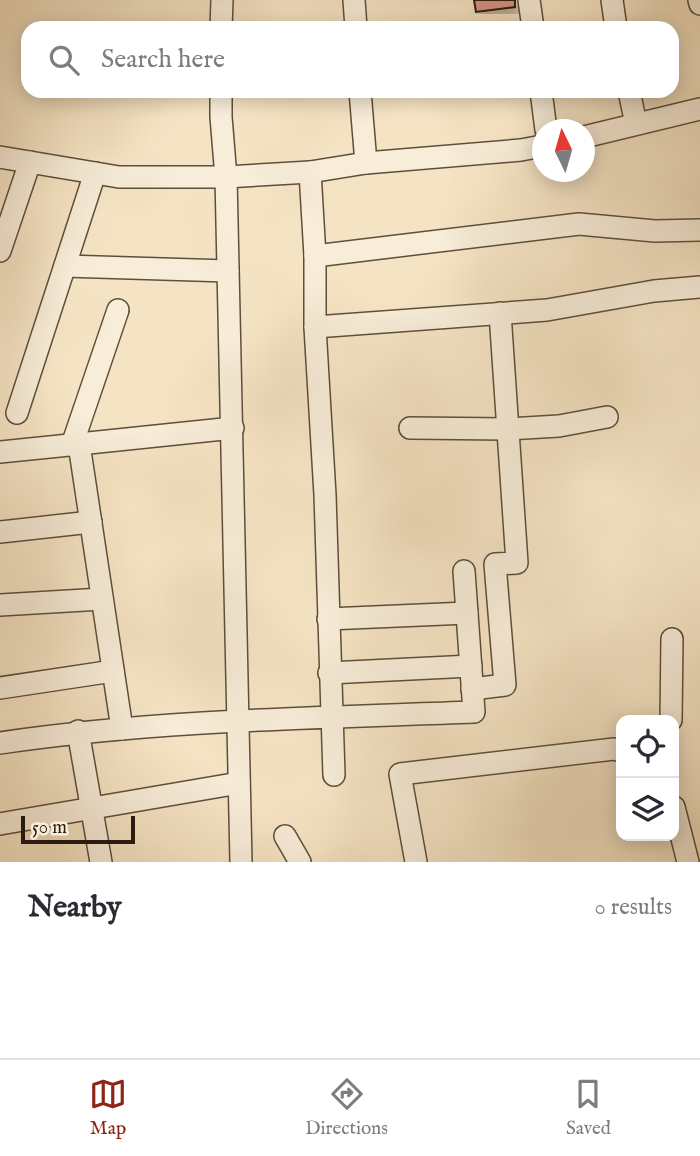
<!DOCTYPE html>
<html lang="en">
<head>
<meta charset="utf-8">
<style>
	body { margin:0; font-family:"IM FELL English",serif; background:#f2f2f3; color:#2b2b33 }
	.controls { position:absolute; right:21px; bottom:21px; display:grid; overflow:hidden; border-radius:14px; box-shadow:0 4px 18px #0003 }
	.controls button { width:63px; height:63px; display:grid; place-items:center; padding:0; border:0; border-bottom:2px solid #e1e1e2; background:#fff; color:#2b2b33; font:35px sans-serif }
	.compass { position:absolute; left:532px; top:119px; width:63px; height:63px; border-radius:50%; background:#fff; box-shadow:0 4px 18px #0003; rotate:355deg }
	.scale { position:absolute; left:21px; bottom:18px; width:114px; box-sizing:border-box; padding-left:7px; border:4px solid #2a1d0d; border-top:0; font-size:19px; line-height:24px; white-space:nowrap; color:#2a1d0d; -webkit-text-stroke:5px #f8edd9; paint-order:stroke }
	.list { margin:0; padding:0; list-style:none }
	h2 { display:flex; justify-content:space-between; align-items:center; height:91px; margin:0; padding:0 28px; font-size:30px }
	h2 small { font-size:23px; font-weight:400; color:#7c7c81 }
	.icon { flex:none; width:38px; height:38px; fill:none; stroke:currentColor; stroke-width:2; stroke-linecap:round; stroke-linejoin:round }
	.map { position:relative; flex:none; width:700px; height:862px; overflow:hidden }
	.search { position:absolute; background:#fff; box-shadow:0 4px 18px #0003; left:21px; right:21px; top:21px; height:77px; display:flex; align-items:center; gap:18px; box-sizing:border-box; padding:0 24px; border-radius:21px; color:#7c7c81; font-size:26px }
	.sheet { height:196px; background:#fff }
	nav { display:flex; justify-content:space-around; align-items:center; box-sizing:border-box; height:98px; border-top:2px solid #e1e1e2; background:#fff; font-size:19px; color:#7c7c81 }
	nav a { display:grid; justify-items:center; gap:4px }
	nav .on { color:#8f2418 }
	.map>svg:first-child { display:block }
	.building { fill:#d99185; stroke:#2a1d0d; stroke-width:2; filter:url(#shadow) }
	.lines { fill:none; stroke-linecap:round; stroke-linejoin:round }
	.minor-casing { stroke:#5d4f3b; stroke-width:24 }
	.minor { stroke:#f8edd9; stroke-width:21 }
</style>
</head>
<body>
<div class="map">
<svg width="700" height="862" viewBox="0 0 700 862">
	<defs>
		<filter id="shadow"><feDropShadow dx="4" dy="7" stdDeviation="3.5" flood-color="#0004"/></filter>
	</defs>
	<rect width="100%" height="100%" fill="#f5e4c4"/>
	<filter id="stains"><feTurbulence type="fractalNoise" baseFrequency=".00286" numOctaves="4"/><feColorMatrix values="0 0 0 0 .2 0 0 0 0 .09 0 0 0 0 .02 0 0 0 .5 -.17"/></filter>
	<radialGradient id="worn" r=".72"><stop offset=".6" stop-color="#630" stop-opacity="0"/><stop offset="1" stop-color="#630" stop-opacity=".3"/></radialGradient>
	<polygon class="building" points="474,0 515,0 515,7 476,12"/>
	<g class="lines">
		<g class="minor-casing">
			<g id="minor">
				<polyline points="354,0 356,28"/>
				<polyline points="529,0 533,28"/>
				<polyline points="612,0 616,28"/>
				<polyline points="699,0 700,4"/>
				<polyline points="221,28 222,0"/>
				<polyline points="221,91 221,117 226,177 241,862"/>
				<polyline points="360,91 366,163"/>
				<polyline points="541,91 546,130"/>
				<polyline points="629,91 636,124"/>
				<polyline points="584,137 700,109"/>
				<polyline points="0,157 119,177 226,177 310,172 366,163 521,150 542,146"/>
				<polyline points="310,172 315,256 315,327 325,495 334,775"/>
				<polyline points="0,251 30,162"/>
				<polyline points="315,256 579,224 655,231 700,230"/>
				<polyline points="65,266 228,271"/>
				<polyline points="315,327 547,310 654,291 700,287"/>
				<polyline points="17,413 95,173"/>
				<polyline points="410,428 507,429 559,426 607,417"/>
				<polyline points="72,445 118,310"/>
				<polyline points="0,452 79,444"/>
				<polyline points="0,532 91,522"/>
				<polyline points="0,605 102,599"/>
				<polyline points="328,619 467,613"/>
				<polyline points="329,673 471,666"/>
				<polyline points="0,688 113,671"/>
				<polyline points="472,689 505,685 495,564 517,563 500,313"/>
				<polyline points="671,720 672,639"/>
				<polyline points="122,729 79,444 233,428"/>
				<polyline points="78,731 101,862"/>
				<path d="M0 743C157 720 316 718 474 712L464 571"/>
				<polyline points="674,807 688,862"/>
				<polyline points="0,824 239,783"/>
				<polyline points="285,836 300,862"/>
				<polyline points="416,862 400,774 614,749 621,751"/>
			</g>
		</g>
		<use href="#minor" class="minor"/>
	</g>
	<rect width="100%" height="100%" filter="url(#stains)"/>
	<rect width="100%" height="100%" fill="url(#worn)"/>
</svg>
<div class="controls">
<button><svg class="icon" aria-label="locate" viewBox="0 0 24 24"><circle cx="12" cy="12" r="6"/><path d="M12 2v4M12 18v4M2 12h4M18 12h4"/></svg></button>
<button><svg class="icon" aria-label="layers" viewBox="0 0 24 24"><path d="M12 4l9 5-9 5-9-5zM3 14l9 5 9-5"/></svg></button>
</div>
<svg class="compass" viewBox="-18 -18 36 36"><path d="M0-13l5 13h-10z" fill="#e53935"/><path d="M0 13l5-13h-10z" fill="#7c7c81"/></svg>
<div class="scale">50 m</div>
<div class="search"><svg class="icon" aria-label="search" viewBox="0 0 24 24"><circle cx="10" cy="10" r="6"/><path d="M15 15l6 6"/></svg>Search here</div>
</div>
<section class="sheet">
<h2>Nearby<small>0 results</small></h2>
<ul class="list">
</ul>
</section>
<nav>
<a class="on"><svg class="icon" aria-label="map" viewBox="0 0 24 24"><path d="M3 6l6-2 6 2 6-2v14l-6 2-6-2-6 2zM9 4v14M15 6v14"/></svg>Map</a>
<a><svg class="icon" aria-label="directions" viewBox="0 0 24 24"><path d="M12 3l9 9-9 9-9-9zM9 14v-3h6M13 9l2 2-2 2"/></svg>Directions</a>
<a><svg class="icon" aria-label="saved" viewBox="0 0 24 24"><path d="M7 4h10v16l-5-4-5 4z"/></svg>Saved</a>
</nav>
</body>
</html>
